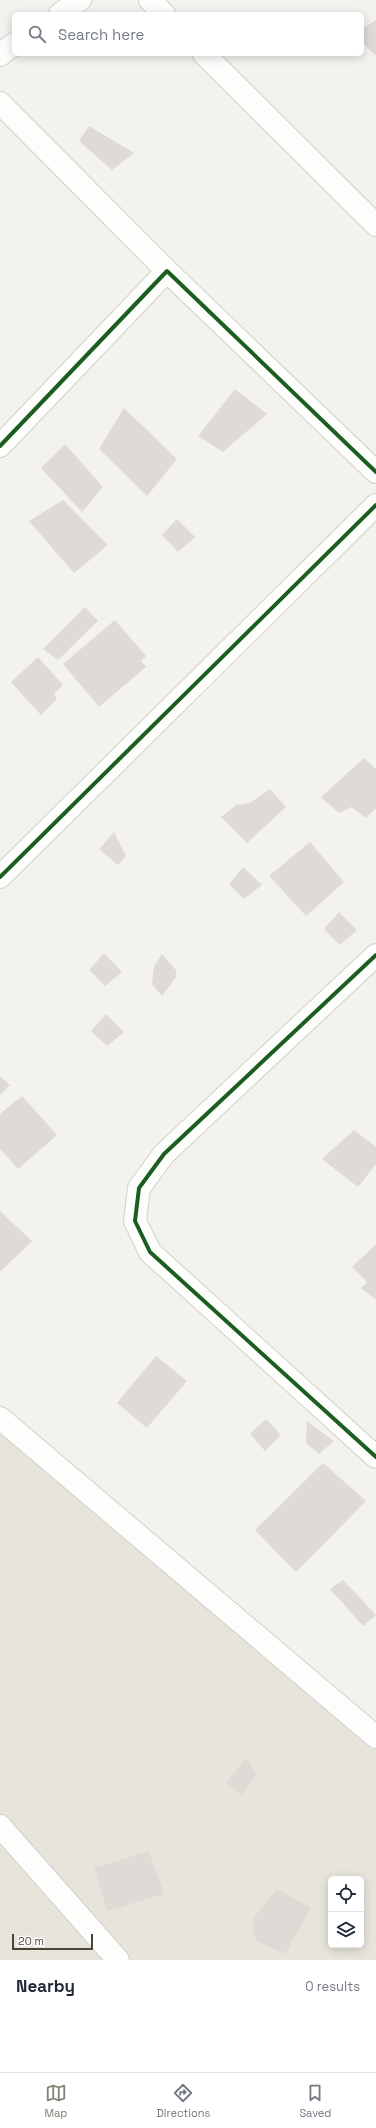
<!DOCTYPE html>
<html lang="en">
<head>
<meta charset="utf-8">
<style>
	body { margin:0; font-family:"Space Grotesk",sans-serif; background:#f2f2f3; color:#1f2937 }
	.controls { position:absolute; right:12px; bottom:12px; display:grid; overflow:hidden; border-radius:6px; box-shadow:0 2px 10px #0003 }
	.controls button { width:36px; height:36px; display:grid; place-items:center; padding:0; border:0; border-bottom:1px solid #e0e1e3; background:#fff; color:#1f2937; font:20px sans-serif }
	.scale { position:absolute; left:12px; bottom:10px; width:81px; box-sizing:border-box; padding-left:4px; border:2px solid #4b4439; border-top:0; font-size:11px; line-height:14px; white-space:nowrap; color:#4b4439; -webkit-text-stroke:3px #fff; paint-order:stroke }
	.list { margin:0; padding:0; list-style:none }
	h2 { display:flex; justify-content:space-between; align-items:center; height:52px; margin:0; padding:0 16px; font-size:17px }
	h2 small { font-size:13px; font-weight:400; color:#747a83 }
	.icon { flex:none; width:22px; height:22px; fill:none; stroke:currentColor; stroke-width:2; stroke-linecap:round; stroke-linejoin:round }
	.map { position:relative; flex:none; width:376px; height:1960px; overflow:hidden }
	.search { position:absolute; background:#fff; box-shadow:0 2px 10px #0003; left:12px; right:12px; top:12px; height:44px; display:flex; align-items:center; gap:10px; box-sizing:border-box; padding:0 14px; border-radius:6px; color:#747a83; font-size:15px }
	.sheet { height:112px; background:#fff }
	nav { display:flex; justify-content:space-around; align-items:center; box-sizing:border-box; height:56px; border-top:1px solid #e0e1e3; background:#fff; font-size:11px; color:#747a83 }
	nav a { display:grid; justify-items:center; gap:2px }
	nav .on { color:#868178 }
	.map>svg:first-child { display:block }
	.residential { fill:#e7e4dc; fill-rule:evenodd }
	.building { fill:#dedbd6 }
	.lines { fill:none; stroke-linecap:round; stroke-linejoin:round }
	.minor-casing { stroke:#d2d0cb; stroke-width:24 }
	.tertiary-casing { stroke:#d2d0cb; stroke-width:24 }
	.minor { stroke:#fdfdfc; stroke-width:22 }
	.tertiary { stroke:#fdfdfc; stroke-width:22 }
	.cycleway-casing { stroke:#fff; stroke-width:6 }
	.cycleway { stroke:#1b5e20; stroke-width:4 }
</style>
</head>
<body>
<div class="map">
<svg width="376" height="1960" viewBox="0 0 376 1960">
	<rect width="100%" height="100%" fill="#f4f2ee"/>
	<path class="residential" d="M0 1418 376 1737V1960H0ZM331 1879H361V1945H331Z"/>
	<g class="building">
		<polygon points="376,20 376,56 362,42 362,29"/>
		<polygon points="89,126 134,153 112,170 79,141"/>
		<polygon points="235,389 267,414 223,452 198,436"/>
		<polygon points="124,408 177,459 147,496 99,449"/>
		<polygon points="65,444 103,487 82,512 41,468"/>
		<polygon points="63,500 108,545 74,573 29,521"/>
		<polygon points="177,519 195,537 178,552 162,535"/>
		<polygon points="85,607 98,621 58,660 43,649"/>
		<polygon points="115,620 146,656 141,661 146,667 99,707 63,664"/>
		<polygon points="38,657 63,685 54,693 57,699 41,715 11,682"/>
		<polygon points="364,758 376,769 376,808 366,818 351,807 339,813 321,797"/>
		<polygon points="270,789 286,807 247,843 221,817 236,805 250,803"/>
		<polygon points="114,832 126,856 118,865 99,849"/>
		<polygon points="310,842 344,882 306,916 269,876"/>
		<polygon points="243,867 262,885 244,899 229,884"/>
		<polygon points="339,912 357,930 340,945 324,929"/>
		<polygon points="104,953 122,972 105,986 89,970"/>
		<polygon points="162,954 176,970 176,977 162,996 152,984 154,966"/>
		<polygon points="106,1014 124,1032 107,1046 91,1031"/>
		<polygon points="0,1076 10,1085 0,1095"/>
		<polygon points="22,1096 57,1135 18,1169 0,1149 0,1114"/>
		<polygon points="354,1130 376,1147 376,1164 358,1187 322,1159"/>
		<polygon points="0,1211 32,1241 0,1272"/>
		<polygon points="376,1244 376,1300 361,1288 367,1282 352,1267"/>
		<polygon points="156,1356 187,1381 147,1428 117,1403"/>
		<polygon points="266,1419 281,1435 265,1451 250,1434"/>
		<polygon points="307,1421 334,1441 319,1454 306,1443"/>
		<polygon points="323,1463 366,1501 296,1572 255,1530"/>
		<polygon points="343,1580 376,1615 363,1626 330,1589"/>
		<polygon points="246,1758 257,1774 241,1795 226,1783"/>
		<polygon points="149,1851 164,1894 107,1911 94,1868"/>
		<polygon points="277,1889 311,1908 285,1954 256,1941 252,1920"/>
	</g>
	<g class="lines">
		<g class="minor-casing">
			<g id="minor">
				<polyline points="150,0 164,14"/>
				<polyline points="60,14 80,0"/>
				<polyline points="204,54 376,225"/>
				<polyline points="0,55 14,44"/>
				<polyline points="0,103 167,271"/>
				<polyline points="0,446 167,271 376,472"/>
				<polyline points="0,877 376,505"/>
				<polyline points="376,955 164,1154 139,1188 135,1221 150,1252 376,1457"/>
				<polyline points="0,1826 118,1960"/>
			</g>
		</g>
		<g class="tertiary-casing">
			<polyline id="tertiary" points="0,1418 376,1737"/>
		</g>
		<use href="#minor" class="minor"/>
		<use href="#tertiary" class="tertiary"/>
		<g class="cycleway-casing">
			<g id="cycleway">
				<polyline points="0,446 167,271 376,472"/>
				<polyline points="0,877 376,505"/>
				<polyline points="376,955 164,1154 139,1188 135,1221 150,1252 376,1457"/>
			</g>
		</g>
		<use href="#cycleway" class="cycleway"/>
	</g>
</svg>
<div class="controls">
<button><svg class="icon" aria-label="locate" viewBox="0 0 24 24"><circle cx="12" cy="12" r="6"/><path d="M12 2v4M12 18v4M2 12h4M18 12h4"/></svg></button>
<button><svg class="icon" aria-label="layers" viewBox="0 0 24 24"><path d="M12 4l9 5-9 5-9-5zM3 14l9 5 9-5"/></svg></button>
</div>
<div class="scale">20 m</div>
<div class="search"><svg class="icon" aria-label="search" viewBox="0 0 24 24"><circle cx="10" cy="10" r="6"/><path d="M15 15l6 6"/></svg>Search here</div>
</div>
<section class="sheet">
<h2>Nearby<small>0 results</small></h2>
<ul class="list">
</ul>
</section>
<nav>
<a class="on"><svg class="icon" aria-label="map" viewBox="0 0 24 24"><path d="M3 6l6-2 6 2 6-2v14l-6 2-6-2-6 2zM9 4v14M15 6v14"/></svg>Map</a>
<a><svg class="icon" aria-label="directions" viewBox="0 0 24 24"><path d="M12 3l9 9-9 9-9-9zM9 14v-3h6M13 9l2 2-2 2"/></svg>Directions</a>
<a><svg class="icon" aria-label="saved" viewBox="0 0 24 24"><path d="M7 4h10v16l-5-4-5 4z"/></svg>Saved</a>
</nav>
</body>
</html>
